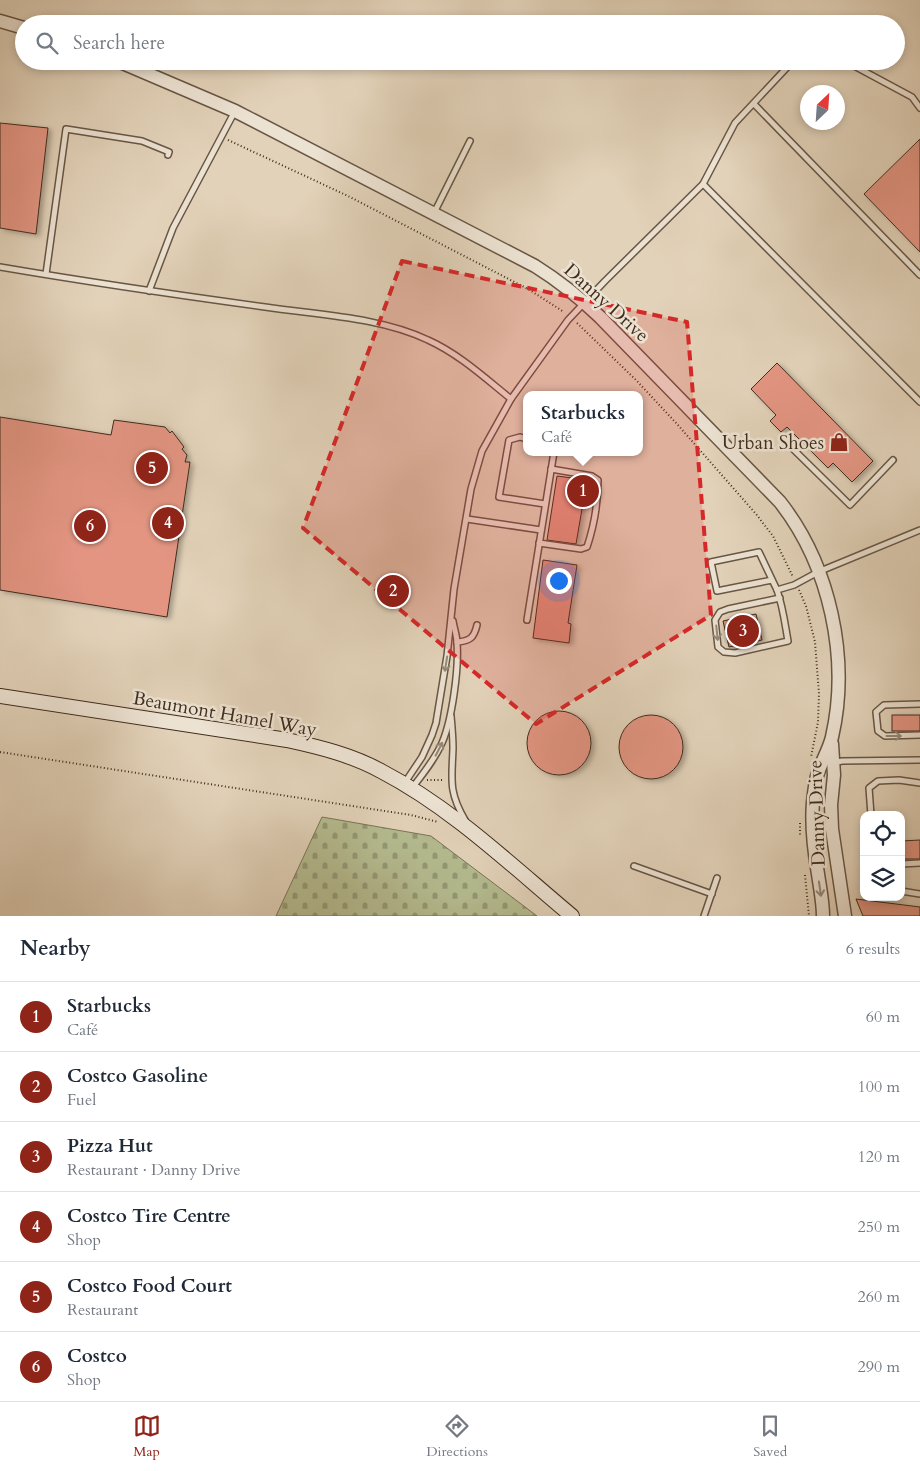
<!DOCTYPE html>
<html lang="en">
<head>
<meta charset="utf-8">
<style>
	body { margin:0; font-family:Cardo,serif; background:#f2f2f3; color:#1f2937 }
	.controls { position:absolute; right:15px; bottom:15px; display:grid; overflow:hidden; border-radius:10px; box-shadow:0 2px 8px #0003 }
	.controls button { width:45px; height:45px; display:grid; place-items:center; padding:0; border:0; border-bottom:1px solid #e0e1e3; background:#fff; color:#1f2937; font:25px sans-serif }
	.compass { position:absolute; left:800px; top:85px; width:45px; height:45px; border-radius:50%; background:#fff; box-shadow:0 2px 8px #0003; rotate:25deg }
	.you { position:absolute; left:558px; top:580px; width:18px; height:18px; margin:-12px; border:4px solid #fff; border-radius:50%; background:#1a73e8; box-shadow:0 0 0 8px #1a73e833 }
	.badge { display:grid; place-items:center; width:32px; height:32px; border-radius:50%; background:#8f2418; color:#fff; font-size:16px; font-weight:700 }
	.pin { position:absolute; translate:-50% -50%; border:2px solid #fff; box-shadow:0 1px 5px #0006 }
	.popup { position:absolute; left:523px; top:391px; width:120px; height:65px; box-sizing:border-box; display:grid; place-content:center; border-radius:10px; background:#fff; filter:drop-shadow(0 1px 4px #0005); font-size:16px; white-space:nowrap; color:#747a83 }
	.popup b { font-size:19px; color:#1f2937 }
	.popup::after { content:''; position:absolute; left:50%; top:100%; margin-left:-10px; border:10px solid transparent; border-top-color:#fff }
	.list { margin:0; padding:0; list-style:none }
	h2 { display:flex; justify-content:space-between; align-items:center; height:65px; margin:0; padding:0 20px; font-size:21px }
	h2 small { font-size:16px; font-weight:400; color:#747a83 }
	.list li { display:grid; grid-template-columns:32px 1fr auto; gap:15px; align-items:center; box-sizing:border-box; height:70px; padding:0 20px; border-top:1px solid #e0e1e3 }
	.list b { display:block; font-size:19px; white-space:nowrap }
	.list p { margin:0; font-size:16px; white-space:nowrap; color:#747a83 }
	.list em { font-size:16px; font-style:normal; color:#747a83 }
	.icon { flex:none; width:28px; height:28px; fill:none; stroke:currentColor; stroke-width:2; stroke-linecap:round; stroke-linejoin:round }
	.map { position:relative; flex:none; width:920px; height:916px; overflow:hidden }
	.search { position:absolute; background:#fff; box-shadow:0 2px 8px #0003; left:15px; right:15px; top:15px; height:55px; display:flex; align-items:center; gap:12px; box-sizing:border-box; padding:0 18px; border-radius:28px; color:#747a83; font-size:19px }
	.sheet { height:485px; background:#fff }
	nav { display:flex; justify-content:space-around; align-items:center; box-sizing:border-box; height:70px; border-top:1px solid #e0e1e3; background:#fff; font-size:14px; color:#747a83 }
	nav a { display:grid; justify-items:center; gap:2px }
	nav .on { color:#8f2418 }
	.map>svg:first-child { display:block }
	.cemetery { fill:url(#cemetery-stones); stroke:#7a7456 }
	.building { fill:#e39582; stroke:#402d1e; filter:url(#shadow) }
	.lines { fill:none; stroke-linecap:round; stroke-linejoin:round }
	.service-casing { stroke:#685645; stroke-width:8 }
	.tertiary-casing { stroke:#685645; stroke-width:15 }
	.secondary-casing { stroke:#402d1e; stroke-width:16 }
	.path { stroke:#402d1e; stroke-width:2; stroke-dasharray:1 2.5; stroke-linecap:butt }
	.service { stroke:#ece2d2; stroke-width:5 }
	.tertiary { stroke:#ece2d2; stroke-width:12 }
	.secondary { stroke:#ece2d2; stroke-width:14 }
	.oneway { stroke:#968878 }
	.marked { fill:#d62828; fill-opacity:0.2; stroke:#d62828; stroke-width:4; stroke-dasharray:10 6; stroke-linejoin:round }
	.labels { text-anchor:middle; stroke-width:5; stroke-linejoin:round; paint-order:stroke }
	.street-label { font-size:19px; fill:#402d1e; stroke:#ece2d2 }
	.poi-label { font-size:19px; fill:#402d1e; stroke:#ece2d2; text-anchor:end }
</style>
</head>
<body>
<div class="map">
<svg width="920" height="916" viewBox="0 0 920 916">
	<defs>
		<pattern id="cemetery-stones" width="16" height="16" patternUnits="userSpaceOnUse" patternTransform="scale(1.25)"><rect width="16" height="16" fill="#b4bb8f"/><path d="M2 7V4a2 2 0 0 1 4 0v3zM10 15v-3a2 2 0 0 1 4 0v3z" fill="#949874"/></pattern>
		<filter id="shadow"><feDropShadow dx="3.5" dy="2" stdDeviation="2.5" flood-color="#0004"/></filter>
	</defs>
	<rect width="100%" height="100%" fill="#e2d2b9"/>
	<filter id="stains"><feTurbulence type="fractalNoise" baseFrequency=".004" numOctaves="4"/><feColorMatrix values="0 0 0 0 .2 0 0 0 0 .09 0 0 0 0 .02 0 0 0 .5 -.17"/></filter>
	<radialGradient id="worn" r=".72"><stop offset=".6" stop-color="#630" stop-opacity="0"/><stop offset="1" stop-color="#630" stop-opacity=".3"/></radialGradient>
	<polygon class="cemetery" points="322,817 431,836 537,916 276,916"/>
	<g class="building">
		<polygon points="0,123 48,128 36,234 0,228"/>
		<polygon points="920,139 920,252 864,194"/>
		<polygon points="777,363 873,461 852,482 833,463 828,468 787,427 781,432 770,421 776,415 751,389"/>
		<polygon points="0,417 111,435 114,420 165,427 170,433 172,431 184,447 182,449 187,455 185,462 190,462 167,617 0,590"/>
		<polygon points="557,476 587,480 576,544 547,540"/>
		<polygon points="543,560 577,565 568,623 571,624 569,643 533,638"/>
		<polygon points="756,614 762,640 729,647 723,621"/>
		<circle cx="559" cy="743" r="32"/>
		<rect x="892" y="715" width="28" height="16"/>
		<circle cx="651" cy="747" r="32"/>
		<polygon points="920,840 920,859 901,859 901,841"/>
		<polygon points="856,899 920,907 920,916 863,916"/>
	</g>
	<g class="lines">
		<g class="service-casing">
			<g id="service">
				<polyline points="845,61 912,97 920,108"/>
				<polyline points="754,104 920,275"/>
				<polyline points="703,184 920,402"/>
				<polyline points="434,213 470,141"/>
				<path d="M0 267C88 282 177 295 265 307 318 315 380 317 428 340 459 354 485 378 511 399"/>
				<polyline points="46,274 66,129 142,141 169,152 168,155"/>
				<polyline points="149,291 173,228 235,111"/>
				<polyline points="527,439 520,437 509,440 499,497 545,504"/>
				<polyline points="792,448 850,505 893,460"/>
				<polyline points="467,519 541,530"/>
				<path d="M539 543 581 549 587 547C594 526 598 501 598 480L592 476 551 469"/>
				<polyline points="772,580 717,591 711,562 759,552 777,590 794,585 818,572 920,530"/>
				<path d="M777 590C783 607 785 624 788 641L735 653 724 652 718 647 715 620 720 612 728 609 780 598"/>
				<polyline points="527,620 554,452"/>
				<path d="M457 642C470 641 474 638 477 625"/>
				<polyline points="920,704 884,705 876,712 878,731 885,736 920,735"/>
				<path d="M451 716C452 727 453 737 453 748 452 779 448 791 465 820"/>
				<polyline points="833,763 842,761 920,760"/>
				<polyline points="404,784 422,757 432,735 436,723 447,656 454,589 471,489 482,451 511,399 568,320 605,281 703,184 735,123 793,61"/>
				<path d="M412 788C423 774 435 759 442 743 452 720 459 669 457 643 457 636 454 628 453 621"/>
				<polyline points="871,815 869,788 878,781 899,780 920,783"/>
				<polyline points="901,864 920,863"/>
				<polyline points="634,866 712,894"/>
				<polyline points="901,891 920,894"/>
				<polyline points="704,916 717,878"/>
			</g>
		</g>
		<g class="tertiary-casing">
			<g id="tertiary">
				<polyline points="0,21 24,28"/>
				<path d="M118 61 235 111 535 266C559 281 579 297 600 317L780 502C830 566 850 658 832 737 829 750 821 762 817 776 815 784 814 794 813 802 811 826 814 851 818 874 820 888 823 902 823 916"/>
				<polyline points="832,744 834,775 831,805 832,829 845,916"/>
			</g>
		</g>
		<g class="secondary-casing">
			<path id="secondary" d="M0 696 287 740C319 747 352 755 381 771 452 808 511 865 572 916"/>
		</g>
		<g class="path">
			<polyline points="228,140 348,196 528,289 564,312"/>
			<polyline points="577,323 637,381 677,424 756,514 773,536 793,577"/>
			<polyline points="799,590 806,606 815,642 819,694 818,722 811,757"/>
			<polyline points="0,752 411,815 438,822"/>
			<polyline points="427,780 444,780"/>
			<polyline points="800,823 800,836"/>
			<polyline points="805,875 809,916"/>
		</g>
		<use href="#service" class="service"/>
		<use href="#tertiary" class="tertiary"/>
		<use href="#secondary" class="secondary"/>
	</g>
	<defs><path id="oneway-shaft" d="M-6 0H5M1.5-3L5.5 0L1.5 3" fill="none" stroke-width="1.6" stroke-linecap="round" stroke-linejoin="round" transform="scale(1.25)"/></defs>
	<g class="oneway">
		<use href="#oneway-shaft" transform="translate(717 633) rotate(84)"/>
		<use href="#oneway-shaft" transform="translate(446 664) rotate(99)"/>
		<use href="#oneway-shaft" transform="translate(894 736)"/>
		<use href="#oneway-shaft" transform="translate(439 749) rotate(-63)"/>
		<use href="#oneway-shaft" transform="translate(820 889) rotate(82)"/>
	</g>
	<path class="marked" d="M402 261 687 322 711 615 536 724 303 528Z"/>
	<defs>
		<g id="shop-bare" transform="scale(1.5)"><path d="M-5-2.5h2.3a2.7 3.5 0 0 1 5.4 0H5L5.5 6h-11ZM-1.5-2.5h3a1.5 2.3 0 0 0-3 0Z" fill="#8f2418" stroke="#ece2d2" stroke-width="2.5" paint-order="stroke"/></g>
	</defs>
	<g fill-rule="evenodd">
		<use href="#shop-bare" x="839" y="442"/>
	</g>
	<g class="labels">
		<g class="street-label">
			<text transform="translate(607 302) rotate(42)" y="7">Danny Drive</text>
			<text transform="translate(225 713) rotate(10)" y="7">Beaumont Hamel Way</text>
			<text transform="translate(816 813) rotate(-92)" y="7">Danny Drive</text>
		</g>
		<g class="poi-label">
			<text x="824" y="449">Urban Shoes</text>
		</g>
	</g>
	<rect width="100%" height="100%" filter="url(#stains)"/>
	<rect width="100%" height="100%" fill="url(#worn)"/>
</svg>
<div class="controls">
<button><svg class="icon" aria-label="locate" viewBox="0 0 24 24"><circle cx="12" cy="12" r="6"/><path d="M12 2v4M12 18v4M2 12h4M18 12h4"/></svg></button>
<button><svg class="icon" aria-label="layers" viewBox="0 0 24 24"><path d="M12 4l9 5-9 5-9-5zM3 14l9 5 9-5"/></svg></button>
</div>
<svg class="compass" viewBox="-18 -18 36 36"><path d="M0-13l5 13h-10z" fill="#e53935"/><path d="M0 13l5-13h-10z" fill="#747a83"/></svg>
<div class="you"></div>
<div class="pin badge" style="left:583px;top:491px">1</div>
<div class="popup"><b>Starbucks</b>Café</div>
<div class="pin badge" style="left:393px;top:591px">2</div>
<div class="pin badge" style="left:743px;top:631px">3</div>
<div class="pin badge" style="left:168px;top:523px">4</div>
<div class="pin badge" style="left:152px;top:468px">5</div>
<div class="pin badge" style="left:90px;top:526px">6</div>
<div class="search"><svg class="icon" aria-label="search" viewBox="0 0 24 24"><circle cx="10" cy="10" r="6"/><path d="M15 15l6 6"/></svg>Search here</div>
</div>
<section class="sheet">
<h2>Nearby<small>6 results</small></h2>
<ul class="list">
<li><span class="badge">1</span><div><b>Starbucks</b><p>Café</p></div><em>60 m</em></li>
<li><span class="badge">2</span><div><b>Costco Gasoline</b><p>Fuel</p></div><em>100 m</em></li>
<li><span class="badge">3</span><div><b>Pizza Hut</b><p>Restaurant · Danny Drive</p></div><em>120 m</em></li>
<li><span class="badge">4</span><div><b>Costco Tire Centre</b><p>Shop</p></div><em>250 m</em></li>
<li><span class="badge">5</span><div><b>Costco Food Court</b><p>Restaurant</p></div><em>260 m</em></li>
<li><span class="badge">6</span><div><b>Costco</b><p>Shop</p></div><em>290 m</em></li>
</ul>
</section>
<nav>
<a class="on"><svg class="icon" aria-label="map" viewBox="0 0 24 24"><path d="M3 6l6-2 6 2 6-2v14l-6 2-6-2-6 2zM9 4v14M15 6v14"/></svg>Map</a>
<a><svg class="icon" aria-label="directions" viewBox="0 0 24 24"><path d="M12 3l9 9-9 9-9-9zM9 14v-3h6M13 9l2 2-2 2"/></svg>Directions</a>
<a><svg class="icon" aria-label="saved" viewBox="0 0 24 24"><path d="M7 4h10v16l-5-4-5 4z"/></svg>Saved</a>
</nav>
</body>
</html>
